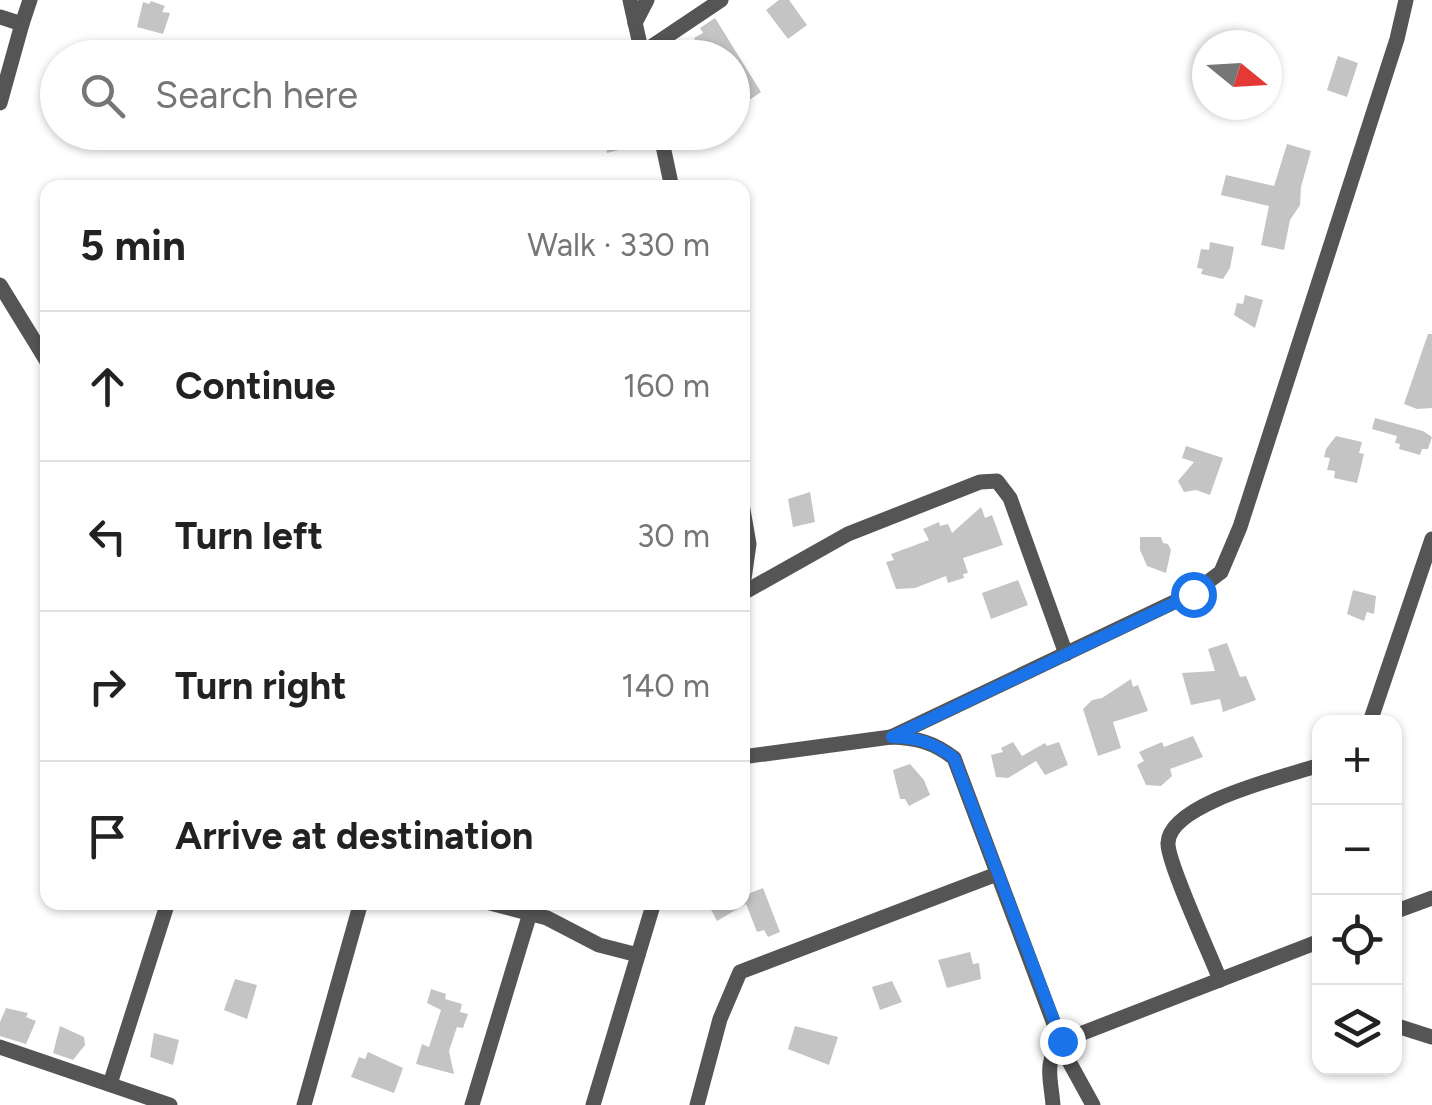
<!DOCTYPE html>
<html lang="en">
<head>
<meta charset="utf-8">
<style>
	body { margin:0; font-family:Figtree,sans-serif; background:#f6f6f6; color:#222 }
	.controls { position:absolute; right:30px; bottom:30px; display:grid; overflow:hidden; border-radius:20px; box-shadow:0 2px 8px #0004 }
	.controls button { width:90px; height:90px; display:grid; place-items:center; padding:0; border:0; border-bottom:2px solid #e0e0e0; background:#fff; color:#222; font:50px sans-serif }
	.compass { position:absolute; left:1192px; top:30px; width:90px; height:90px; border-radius:50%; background:#fff; box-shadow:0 2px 8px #0004; rotate:108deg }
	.stop { position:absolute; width:30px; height:30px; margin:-22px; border:8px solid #1a73e8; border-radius:50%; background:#fff }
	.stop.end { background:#1a73e8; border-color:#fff; box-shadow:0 2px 10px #0008 }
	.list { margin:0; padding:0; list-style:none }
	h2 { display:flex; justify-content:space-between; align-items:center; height:130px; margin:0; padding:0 40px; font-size:42px }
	h2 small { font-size:32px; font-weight:400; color:#767676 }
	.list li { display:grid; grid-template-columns:65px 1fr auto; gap:30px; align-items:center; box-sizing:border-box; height:150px; padding:0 40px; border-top:2px solid #e0e0e0 }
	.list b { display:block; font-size:38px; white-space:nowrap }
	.list em { font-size:32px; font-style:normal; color:#767676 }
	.icon { flex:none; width:55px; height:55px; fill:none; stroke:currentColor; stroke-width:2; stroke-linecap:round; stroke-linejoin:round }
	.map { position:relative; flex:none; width:1432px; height:1105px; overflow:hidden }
	.search { position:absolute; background:#fff; box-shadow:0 2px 8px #0004; left:40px; top:40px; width:710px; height:110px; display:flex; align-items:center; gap:25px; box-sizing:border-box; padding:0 35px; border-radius:55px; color:#767676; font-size:38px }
	.panel { position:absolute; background:#fff; box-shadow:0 2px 8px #0004; left:40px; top:180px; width:710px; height:730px; border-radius:20px }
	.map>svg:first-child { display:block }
	.building { fill:#c4c4c4 }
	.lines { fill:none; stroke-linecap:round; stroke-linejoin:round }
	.street { stroke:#555; stroke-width:15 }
	.route { stroke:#1a73e8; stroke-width:12 }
</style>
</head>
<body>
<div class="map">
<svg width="1432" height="1105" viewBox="0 0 1432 1105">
	<rect width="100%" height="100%" fill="#fff"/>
	<g class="building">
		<polygon points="779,0 789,0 807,25 788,39 766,10"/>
		<polygon points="151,1 165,6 162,12 170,13 163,34 137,27 143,2 149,4"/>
		<polygon points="715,18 761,92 742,105 732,90 732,58 705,58 694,38 703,33 700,28"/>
		<polygon points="1338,56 1358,63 1347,97 1327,90"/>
		<polygon points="592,132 623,132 627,148 607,153 606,147 596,149"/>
		<polygon points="1287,144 1311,151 1301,187 1300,205 1290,220 1284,250 1261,245 1269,206 1221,195 1226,175 1274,186"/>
		<polygon points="1210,242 1234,247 1230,268 1223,279 1201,274 1203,269 1197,268 1201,249 1209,250"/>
		<polygon points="1245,295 1263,300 1255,328 1234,315 1237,303 1243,304"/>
		<polygon points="1428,334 1432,334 1432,408 1417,409 1404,404"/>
		<polygon points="1375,418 1423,431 1432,437 1428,449 1422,449 1420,455 1399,449 1400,444 1395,443 1397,436 1372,429"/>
		<polygon points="1336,436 1362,442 1359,453 1364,454 1357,483 1334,478 1335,471 1327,470 1330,458 1324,457 1326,449"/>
		<polygon points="1186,446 1223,458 1210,495 1196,490 1184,492 1178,481 1194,462 1182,458"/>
		<polygon points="810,492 815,522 793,527 788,499"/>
		<polygon points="981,507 985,518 992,515 1003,545 963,558 968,573 963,574 964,578 948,583 946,576 915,588 896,589 886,562 894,560 891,554 929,540 923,529 939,522 940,526 948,524 952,533"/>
		<polygon points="1140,537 1161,537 1163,543 1168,544 1171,550 1166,573 1147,566 1140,550"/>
		<polygon points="1018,580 1028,605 991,619 982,593"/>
		<polygon points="1353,590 1376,596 1374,614 1367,612 1364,621 1347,614"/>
		<polygon points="1227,643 1240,677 1246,676 1256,700 1223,712 1220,699 1191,705 1182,673 1215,671 1208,649"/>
		<polygon points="1131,679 1133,687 1138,685 1148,711 1113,722 1121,748 1098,756 1083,709 1092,700 1102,698"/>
		<polygon points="1193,736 1203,757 1170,769 1172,776 1161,786 1146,785 1137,765 1144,761 1139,752 1162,742 1164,747"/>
		<polygon points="1013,742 1022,756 1045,743 1047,746 1059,742 1068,765 1045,775 1036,761 1008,778 996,777 991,755 1003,752 1001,748"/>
		<polygon points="910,764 924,780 930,795 909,806 905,799 900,799 893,770"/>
		<polygon points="763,888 780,932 768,937 764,930 757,932 746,904 717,921 707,902 746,902 743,896"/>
		<polygon points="970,952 973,964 979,963 981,979 947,988 938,960"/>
		<polygon points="235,979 257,985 247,1019 224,1010"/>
		<polygon points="892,981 902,1002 880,1010 872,987"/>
		<polygon points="431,989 446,994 445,999 462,1004 460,1012 468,1014 463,1028 457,1027 449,1051 454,1074 416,1064 422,1044 429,1047 441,1010 427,1003"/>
		<polygon points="6,1008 28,1013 26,1017 36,1021 26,1044 0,1036 0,1022"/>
		<polygon points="60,1026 84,1037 85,1045 73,1060 53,1053"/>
		<polygon points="795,1026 838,1037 829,1065 788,1049"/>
		<polygon points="154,1033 179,1040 173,1065 150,1057"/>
		<polygon points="368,1052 403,1068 394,1093 351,1077 359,1057 365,1059"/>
	</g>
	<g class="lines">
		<g class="street">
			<polyline points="630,0 643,58"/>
			<polyline points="0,17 22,24 30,0"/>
			<polyline points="635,23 647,0"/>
			<polyline points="642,53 721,0"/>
			<polyline points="0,103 22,24"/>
			<polyline points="660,132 672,188"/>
			<polyline points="0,285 48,363"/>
			<polyline points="742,504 749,544 742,593"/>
			<polyline points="743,593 848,534 980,482 997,481 1010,498 1066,654"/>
			<polyline points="1370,722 1432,539"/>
			<polyline points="891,737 1193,593 1221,572 1240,527 1397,39 1406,0"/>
			<path d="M742 757 891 737C917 738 933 742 954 758L1066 1056 1093 1105"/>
			<polyline points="486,902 547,918 599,945 638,955"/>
			<polyline points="1394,912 1432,898"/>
			<path d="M1220 980C1211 956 1167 862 1168 843 1169 803 1287 776 1320 765"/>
			<polyline points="1394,1025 1432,1037"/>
			<polyline points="0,1047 170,1105"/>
			<polyline points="110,1084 168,902"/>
			<polyline points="304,1105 361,902"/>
			<polyline points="472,1105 530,913"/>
			<polyline points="593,1105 654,902"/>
			<polyline points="697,1105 720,1019 740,972 997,874"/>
			<path d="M1053 1105C1051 1079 1043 1062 1062 1041L1320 941"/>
		</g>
	</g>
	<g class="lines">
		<path class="route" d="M1062 1041 954 758C933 742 917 738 892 737L1193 594"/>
	</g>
</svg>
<div class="controls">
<button>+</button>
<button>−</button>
<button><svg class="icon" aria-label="locate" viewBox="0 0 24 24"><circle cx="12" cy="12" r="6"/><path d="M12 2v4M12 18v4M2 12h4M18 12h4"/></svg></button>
<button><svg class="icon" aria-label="layers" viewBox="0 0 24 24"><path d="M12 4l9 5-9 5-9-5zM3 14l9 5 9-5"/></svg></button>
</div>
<svg class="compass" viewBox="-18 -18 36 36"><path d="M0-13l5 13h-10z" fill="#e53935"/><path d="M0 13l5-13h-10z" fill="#767676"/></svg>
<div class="stop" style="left:1193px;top:594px"></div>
<div class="stop end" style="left:1062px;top:1041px"></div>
<div class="search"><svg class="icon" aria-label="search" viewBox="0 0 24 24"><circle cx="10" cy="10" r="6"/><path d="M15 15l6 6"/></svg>Search here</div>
<section class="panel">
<h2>5 min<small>Walk · 330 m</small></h2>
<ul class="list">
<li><svg class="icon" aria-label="ahead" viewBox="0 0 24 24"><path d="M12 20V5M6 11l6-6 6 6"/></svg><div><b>Continue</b></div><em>160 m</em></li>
<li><svg class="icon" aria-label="left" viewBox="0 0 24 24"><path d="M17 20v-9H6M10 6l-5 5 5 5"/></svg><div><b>Turn left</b></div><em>30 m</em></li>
<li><svg class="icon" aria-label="right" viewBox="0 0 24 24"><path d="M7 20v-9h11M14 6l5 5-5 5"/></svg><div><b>Turn right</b></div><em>140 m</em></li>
<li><svg class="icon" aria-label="arrive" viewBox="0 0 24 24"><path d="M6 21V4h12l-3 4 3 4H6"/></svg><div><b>Arrive at destination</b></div></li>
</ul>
</section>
</div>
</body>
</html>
